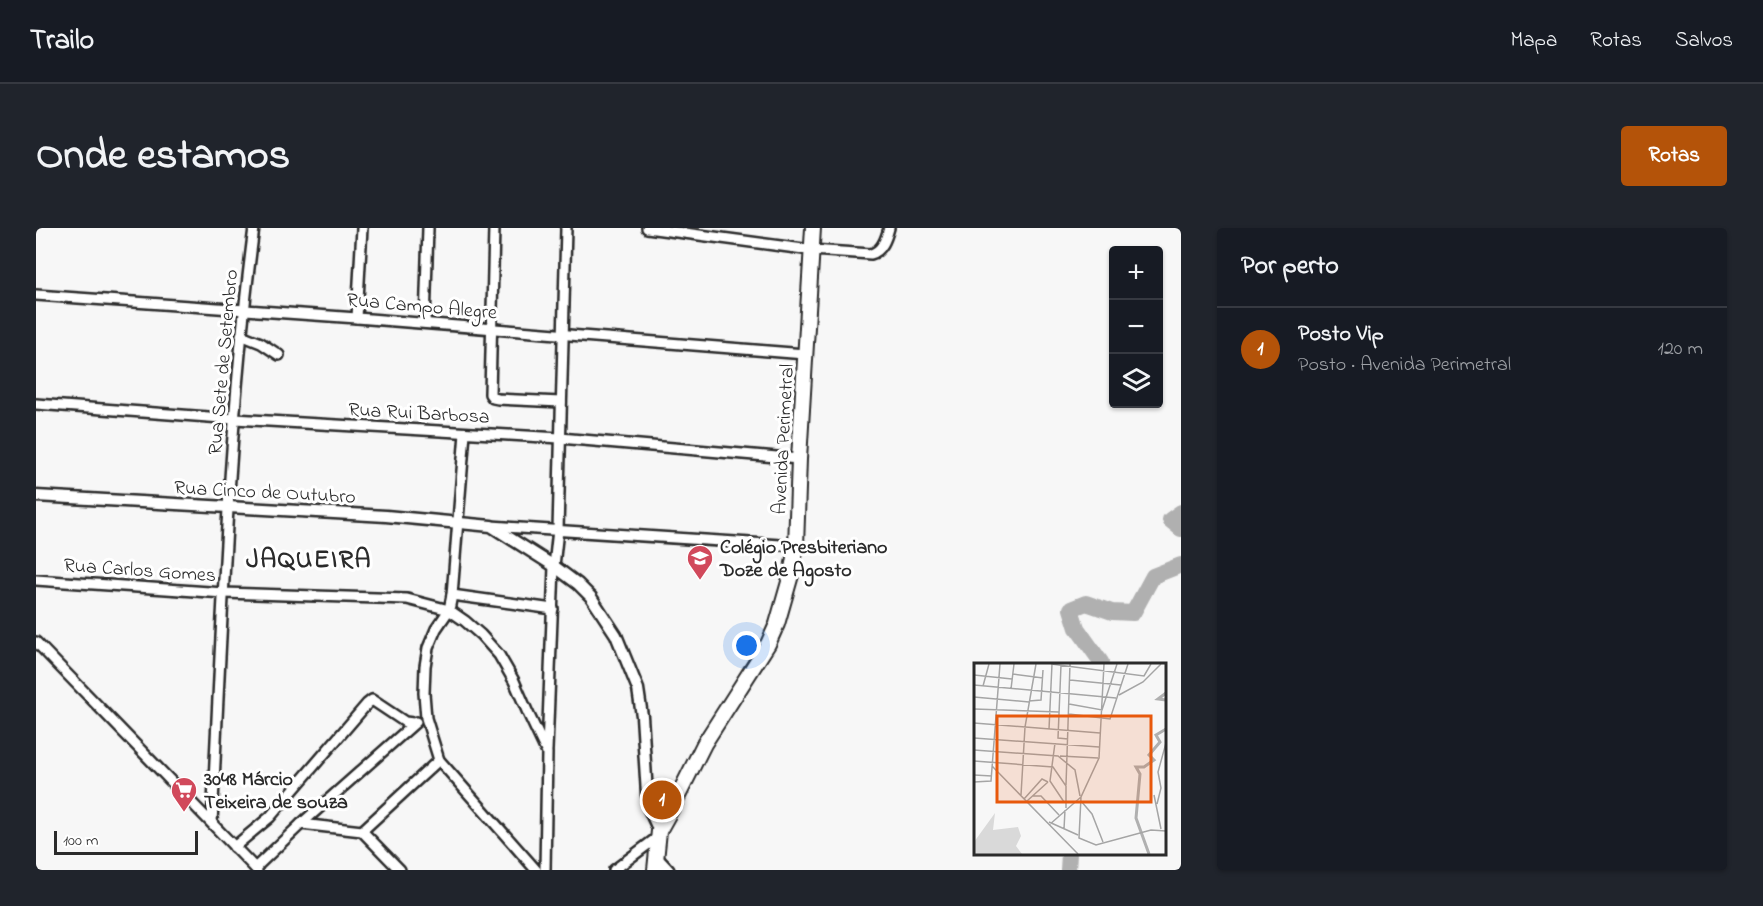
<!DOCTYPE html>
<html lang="pt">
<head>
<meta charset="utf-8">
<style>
	body { margin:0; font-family:"Indie Flower",sans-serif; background:#20242c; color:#f1f3f6 }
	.controls { position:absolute; right:18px; top:18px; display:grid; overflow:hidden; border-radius:6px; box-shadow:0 2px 4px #0004 }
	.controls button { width:54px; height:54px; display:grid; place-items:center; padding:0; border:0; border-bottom:2px solid #363941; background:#171b24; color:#f1f3f6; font:30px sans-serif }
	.scale { position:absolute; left:18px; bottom:15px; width:144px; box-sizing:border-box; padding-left:6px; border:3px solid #2b2b2b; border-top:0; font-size:16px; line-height:21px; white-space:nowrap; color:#2b2b2b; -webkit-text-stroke:4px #fff; paint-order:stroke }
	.you { position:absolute; left:711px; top:418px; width:21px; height:21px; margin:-15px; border:4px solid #fff; border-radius:50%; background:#1a73e8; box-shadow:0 0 0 9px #1a73e833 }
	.badge { display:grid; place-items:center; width:39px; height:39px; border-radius:50%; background:#b45309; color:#fff; font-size:20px; font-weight:700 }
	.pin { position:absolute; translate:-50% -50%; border:3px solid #fff; box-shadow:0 2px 6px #0006 }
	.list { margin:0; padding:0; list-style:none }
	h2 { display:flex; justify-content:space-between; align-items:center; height:78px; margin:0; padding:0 24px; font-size:26px }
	h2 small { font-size:20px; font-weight:400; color:#9ea1a6 }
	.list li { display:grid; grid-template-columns:39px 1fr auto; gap:18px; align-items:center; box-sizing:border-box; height:84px; padding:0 24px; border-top:2px solid #363941 }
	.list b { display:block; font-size:22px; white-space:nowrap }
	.list p { margin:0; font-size:20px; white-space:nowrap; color:#9ea1a6 }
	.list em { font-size:20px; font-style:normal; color:#9ea1a6 }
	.icon { flex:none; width:33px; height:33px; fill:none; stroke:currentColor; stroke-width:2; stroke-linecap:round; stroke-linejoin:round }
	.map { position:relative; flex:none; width:1145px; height:642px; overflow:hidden; border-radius:6px }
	header { display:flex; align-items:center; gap:36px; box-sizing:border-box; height:84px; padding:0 30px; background:#171b24; border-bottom:2px solid #363941 }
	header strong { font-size:28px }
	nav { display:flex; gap:33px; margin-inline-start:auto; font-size:21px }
	.intro { display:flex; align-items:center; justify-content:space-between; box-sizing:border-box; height:144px; padding:0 36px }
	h1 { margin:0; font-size:42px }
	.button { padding:15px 27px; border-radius:6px; background:#b45309; color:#fff; font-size:21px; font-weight:700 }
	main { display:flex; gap:36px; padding:0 36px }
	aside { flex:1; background:#171b24; border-radius:6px; box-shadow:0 2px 4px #0004 }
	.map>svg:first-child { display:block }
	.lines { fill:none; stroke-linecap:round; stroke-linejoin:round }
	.river { stroke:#b0b0b0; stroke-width:16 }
	.minor-casing { stroke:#2b2b2b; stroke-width:14 }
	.tertiary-casing { stroke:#2b2b2b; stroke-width:15 }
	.primary-casing { stroke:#2b2b2b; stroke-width:18 }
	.minor { stroke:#fff; stroke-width:9 }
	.tertiary { stroke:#fff; stroke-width:10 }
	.primary { stroke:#fff; stroke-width:14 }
	.labels { text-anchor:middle; stroke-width:6; stroke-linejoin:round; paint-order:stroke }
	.street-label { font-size:20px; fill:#2b2b2b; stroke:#fff }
	.poi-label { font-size:20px; font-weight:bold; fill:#2b2b2b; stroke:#fff; text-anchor:start }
	.district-label { font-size:26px; font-weight:bold; letter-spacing:1.5px; fill:#2b2b2b; stroke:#fff }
	.inset-river { fill:none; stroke:#b0b0b0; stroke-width:3 }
	.inset-road { fill:none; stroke:#a5a5a5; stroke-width:1.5 }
	.view { fill:#e8590c; fill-opacity:0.15; stroke:#e8590c; stroke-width:3 }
	.inset-edge { fill:none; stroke:#2b2b2b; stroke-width:3 }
</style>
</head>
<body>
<header>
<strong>Trailo</strong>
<nav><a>Mapa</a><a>Rotas</a><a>Salvos</a></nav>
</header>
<div class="intro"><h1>Onde estamos</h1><a class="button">Rotas</a></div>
<main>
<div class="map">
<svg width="1145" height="642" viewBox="0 0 1145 642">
	<rect width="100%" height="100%" fill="#f7f7f7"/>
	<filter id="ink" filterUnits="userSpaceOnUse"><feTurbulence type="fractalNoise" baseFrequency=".0167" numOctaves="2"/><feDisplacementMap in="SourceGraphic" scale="12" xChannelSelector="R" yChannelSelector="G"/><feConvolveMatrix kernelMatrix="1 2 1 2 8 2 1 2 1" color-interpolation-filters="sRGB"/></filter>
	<g filter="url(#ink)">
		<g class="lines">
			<g class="river">
				<polyline points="1145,284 1134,292 1145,301"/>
				<polyline points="1064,436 1065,434 1041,400 1035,381 1050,375 1076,384 1097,385 1117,348 1145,337"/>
				<polyline points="1032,642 1033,626"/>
			</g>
			<g class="minor-casing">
				<g id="minor">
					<polyline points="458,0 454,166 457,170 462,171 525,174"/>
					<path d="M611 0 775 22 835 26C846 23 850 11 853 0"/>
					<polyline points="0,67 321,90 769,126"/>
					<polyline points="321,90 326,0"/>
					<polyline points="389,95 392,0"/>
					<polyline points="205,107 225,115 243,127"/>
					<polyline points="0,176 199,191 524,210 763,231"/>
					<polyline points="429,205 416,367 413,382 400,401 392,420 389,438 388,465 390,490 403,532 500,642"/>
					<polyline points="455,298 760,318"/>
					<polyline points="0,352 188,365 371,371 413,382 429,393 445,407 463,427 478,453 492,485 511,525 509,642"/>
					<polyline points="416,367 517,381"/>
					<polyline points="0,414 221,642"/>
					<polyline points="511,522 518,338 522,302 530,0"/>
					<path d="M176 595C186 397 192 197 218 0"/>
					<polyline points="265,596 326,603 364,642"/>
					<polyline points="326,603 403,532"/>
					<polyline points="198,619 234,589 331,476 336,472 369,494 377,495"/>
					<polyline points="620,628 633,642"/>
					<polyline points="219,640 265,596 380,494"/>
					<polyline points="578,642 622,609"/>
				</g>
			</g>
			<g class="tertiary-casing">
				<polyline id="tertiary" points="0,268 350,288 455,298 518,338 542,356 555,369 580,407 602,461 606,488 611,566 613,581 623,603"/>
			</g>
			<g class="primary-casing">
				<polyline id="primary" points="619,642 623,603 638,576 668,516 732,416 741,396 755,347 760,318 763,231 777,0"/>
			</g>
			<use href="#minor" class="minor"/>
			<use href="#tertiary" class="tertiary"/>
			<use href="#primary" class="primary"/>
		</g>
	</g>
	<defs>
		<g id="school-pin" transform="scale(1.35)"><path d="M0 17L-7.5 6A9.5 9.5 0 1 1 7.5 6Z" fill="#d1495b" stroke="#fff"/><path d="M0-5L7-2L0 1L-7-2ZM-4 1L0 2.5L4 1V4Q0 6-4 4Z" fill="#fff"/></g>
		<g id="supermarket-pin" transform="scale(1.35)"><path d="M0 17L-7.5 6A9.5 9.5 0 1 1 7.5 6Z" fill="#d1495b" stroke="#fff"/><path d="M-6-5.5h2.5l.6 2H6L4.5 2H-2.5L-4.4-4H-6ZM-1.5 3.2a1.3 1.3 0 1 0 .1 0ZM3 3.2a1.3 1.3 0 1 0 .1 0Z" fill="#fff"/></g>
	</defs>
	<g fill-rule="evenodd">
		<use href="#school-pin" x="664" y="330"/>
		<use href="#supermarket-pin" x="148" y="562"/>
	</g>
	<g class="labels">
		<g class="street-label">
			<text transform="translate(386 77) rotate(5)" y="7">Rua Campo Alegre</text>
			<text transform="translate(186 134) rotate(-85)" y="7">Rua Sete de Setembro</text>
			<text transform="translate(383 184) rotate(3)" y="7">Rua Rui Barbosa</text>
			<text transform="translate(746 211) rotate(-87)" y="7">Avenida Perimetral</text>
			<text transform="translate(229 263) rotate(3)" y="7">Rua Cinco de Outubro</text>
			<text transform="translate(104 341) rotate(4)" y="7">Rua Carlos Gomes</text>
		</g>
		<g class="poi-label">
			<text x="684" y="325">Colégio Presbiteriano<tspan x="684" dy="23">Doze de Agosto</tspan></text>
			<text x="168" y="557">3048 Márcio<tspan x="168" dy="23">Teixeira de souza</tspan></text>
		</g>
		<g class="district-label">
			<text x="273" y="339">JAQUEIRA</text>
		</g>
	</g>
	<g transform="translate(938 435)">
		<rect width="192" height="192" fill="#f7f7f7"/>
		<path d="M21 150 19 167 44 164 47 173 42 183 48 191H0V179Z" fill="#d9d9d9"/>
		<path class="inset-river" d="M192 30 184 36 192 37M175 191 162 155 166 111 162 104H170L180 97 175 92 186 79 182 72 192 66"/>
		<path class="inset-road" d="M77 1 170 13 177 1M130 1 125 95 107 134 105 175 122 182 177 167 192 168M87 2 84 75 94 76M39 11 69 15M0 12 38 16M96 17 147 22M0 22 142 35M9 23 15 1M37 26 40 1M145 32 169 19 187 1M0 34 55 39M55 38 67 37 69 7M95 41 128 47 143 1M0 46 85 49M95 51 136 56 154 1M0 60 126 70M75 66 78 1M0 75 125 84M81 80 76 118 90 139M0 87 84 93 101 107 106 133M86 93 124 95M0 98 79 104 92 123V145M18 103 104 191M0 112 18 113M0 119 17 118 26 1M92 122 96 1M47 132 51 64 62 1M180 132 187 166M59 133H67L85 152M50 136 68 116 74 119M53 138 74 119M107 138 118 151 129 179M183 141 187 125 184 109 192 80M75 159 104 172M75 162 107 134M90 166 91 147"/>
		<path class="view" d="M23 53H177V139H23Z"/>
		<rect width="192" height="192" class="inset-edge"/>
	</g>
</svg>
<div class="controls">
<button>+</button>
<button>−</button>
<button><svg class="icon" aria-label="layers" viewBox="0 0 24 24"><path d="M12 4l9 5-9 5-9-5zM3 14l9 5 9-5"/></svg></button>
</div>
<div class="scale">100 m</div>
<div class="you"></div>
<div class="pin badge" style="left:626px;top:572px">1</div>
</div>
<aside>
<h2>Por perto<small></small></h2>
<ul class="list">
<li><span class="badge">1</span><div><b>Posto Vip</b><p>Posto · Avenida Perimetral</p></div><em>120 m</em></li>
</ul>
</aside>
</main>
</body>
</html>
